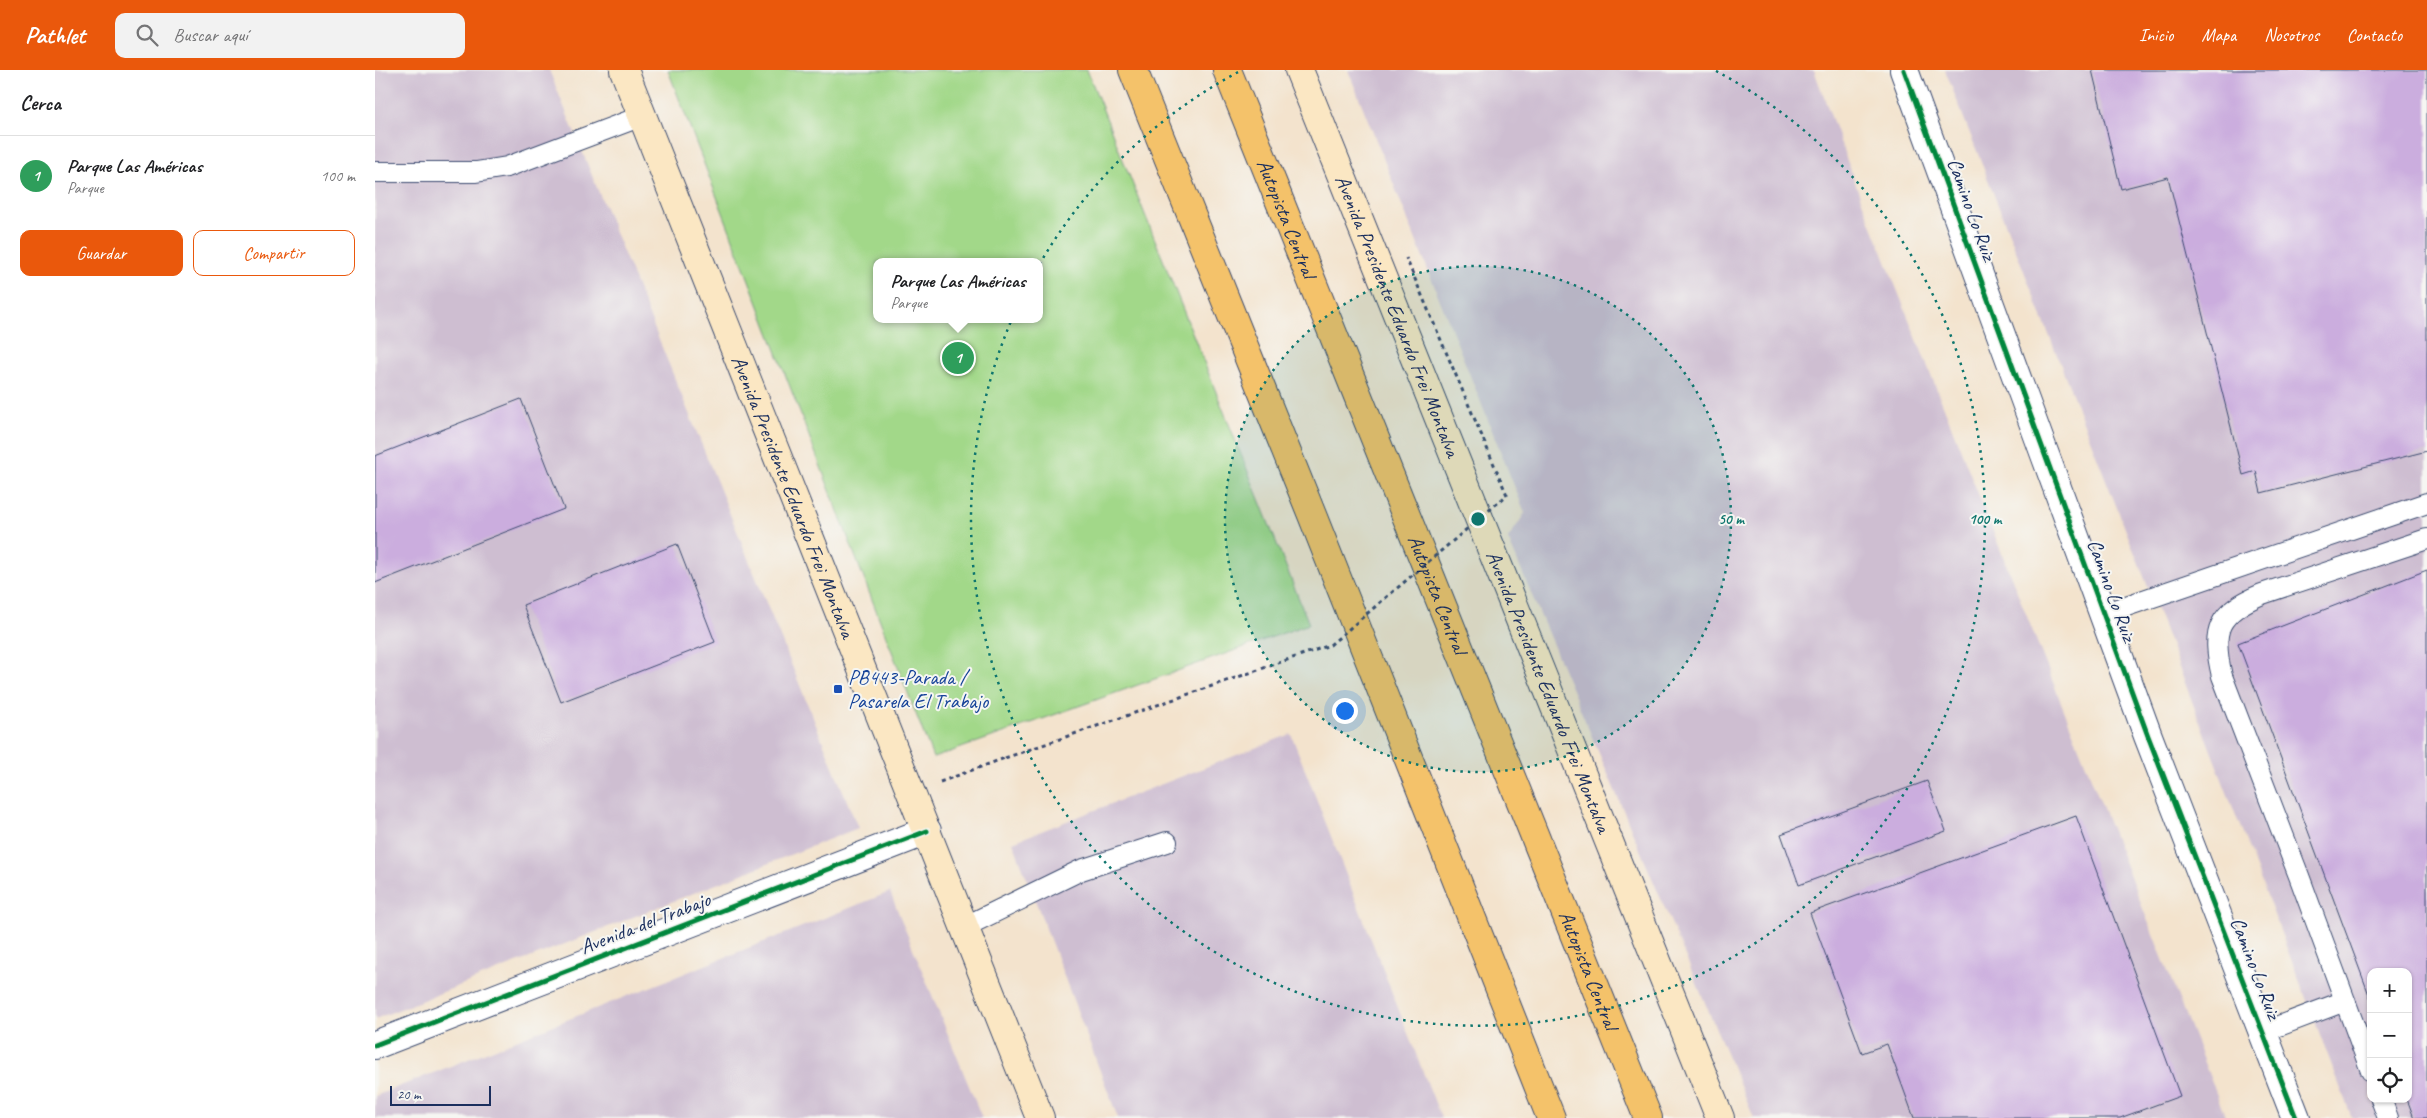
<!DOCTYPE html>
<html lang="es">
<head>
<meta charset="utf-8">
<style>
	body { margin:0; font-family:Caveat,sans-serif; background:#f2f2f2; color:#202124 }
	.controls { position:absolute; right:15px; bottom:15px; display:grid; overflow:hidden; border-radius:10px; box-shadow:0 1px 4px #0004 }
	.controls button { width:45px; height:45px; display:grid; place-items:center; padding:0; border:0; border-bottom:1px solid #e0e0e0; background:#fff; color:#202124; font:25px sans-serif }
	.scale { position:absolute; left:15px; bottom:12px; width:101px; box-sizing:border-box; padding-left:5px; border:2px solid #1b2f5e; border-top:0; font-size:14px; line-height:18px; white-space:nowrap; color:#1b2f5e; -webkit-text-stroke:4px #f6f6f2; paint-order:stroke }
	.you { position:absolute; left:969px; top:640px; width:18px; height:18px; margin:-12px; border:4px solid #fff; border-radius:50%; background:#1a73e8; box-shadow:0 0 0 8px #1a73e833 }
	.badge { display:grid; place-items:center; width:32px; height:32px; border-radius:50%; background:#ea580c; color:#fff; font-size:16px; font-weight:700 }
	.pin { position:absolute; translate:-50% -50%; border:2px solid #fff; box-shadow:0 1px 5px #0006 }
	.popup { position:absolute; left:498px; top:188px; width:170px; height:65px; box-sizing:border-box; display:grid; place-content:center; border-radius:10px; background:#fff; filter:drop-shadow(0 1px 4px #0005); font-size:16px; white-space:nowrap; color:#757577 }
	.popup b { font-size:19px; color:#202124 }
	.popup::after { content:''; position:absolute; left:50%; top:100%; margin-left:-10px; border:10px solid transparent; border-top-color:#fff }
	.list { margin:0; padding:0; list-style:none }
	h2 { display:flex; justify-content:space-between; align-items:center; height:65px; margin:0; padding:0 20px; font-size:21px }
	h2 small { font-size:16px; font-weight:400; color:#757577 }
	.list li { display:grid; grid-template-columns:32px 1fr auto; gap:15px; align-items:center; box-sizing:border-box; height:80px; padding:0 20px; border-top:1px solid #e0e0e0 }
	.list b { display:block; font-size:19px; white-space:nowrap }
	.list p { margin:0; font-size:16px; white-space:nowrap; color:#757577 }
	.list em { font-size:16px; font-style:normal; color:#757577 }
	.actions { display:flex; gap:10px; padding:15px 20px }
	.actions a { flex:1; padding:11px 0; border:1px solid #ea580c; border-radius:10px; text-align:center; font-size:18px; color:#ea580c }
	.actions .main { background:#ea580c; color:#fff }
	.icon { flex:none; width:28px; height:28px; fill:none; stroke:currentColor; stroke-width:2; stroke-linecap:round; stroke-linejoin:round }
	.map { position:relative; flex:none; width:2052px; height:1048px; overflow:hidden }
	header { display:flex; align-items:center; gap:30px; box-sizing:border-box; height:70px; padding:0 25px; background:#ea580c; color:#fff }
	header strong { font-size:24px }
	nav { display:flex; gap:28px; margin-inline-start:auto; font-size:18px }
	.search { width:350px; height:45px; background:#f2f2f2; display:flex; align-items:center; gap:12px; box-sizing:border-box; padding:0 18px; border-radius:10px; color:#757577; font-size:19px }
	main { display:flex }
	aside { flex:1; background:#fff }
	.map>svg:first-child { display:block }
	.industrial { fill:#cebed1; fill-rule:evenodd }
	.green { fill:#a2d889; stroke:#5e8474; fill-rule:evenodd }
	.building { fill:#cbadde }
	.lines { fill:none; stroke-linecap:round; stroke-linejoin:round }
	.service-casing { stroke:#3b4a6f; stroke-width:22 }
	.minor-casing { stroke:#3b4a6f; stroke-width:30 }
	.secondary-casing { stroke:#3b4a6f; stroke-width:30 }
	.motorway-casing { stroke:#3b4a6f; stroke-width:30 }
	.path { stroke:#3b4a6f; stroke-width:3; stroke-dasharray:4 4; stroke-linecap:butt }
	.service { stroke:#fff; stroke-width:20 }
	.minor { stroke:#fff; stroke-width:28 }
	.secondary { stroke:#fbe7c3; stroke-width:28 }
	.motorway { stroke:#f4c26a; stroke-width:28 }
	.path-bridge { stroke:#3b4a6f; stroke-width:3; stroke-dasharray:4 4; stroke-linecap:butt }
	.cycleway-casing { stroke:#f6f6f2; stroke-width:8 }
	.cycleway { stroke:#00873e; stroke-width:5 }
	.ring { fill:none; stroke:#0f766e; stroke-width:2.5; stroke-dasharray:2.5 5 }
	.transit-dot { fill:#1a4fb4; stroke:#f6f6f2; stroke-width:2 }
	.labels { text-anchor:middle; stroke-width:4; stroke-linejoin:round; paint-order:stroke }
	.street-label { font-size:21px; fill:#1b2f5e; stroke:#f6f6f2 }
	.transit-label { font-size:21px; fill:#164399; stroke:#f6f6f2; text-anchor:start }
	.centre { fill:#0f766e; stroke:#f6f6f2; stroke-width:2.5 }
	.ring-label { font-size:15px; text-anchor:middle; font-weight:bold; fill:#0f766e; stroke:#f6f6f2; stroke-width:4; stroke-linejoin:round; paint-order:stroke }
</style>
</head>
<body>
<header>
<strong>Pathlet</strong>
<div class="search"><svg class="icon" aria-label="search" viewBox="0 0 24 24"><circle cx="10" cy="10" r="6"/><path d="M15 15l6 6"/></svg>Buscar aquí</div>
<nav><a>Inicio</a><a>Mapa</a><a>Nosotros</a><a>Contacto</a></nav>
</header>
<main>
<aside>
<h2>Cerca<small></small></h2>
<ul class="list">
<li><span class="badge" style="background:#2e9e5b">1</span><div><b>Parque Las Américas</b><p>Parque</p></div><em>100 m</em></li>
</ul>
<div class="actions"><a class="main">Guardar</a><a>Compartir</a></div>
</aside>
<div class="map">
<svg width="2052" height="1048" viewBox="0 0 2052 1048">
	<rect width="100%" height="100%" fill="#f6f6f2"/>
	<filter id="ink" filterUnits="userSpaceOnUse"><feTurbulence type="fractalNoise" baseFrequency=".02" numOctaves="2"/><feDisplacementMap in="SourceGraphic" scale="10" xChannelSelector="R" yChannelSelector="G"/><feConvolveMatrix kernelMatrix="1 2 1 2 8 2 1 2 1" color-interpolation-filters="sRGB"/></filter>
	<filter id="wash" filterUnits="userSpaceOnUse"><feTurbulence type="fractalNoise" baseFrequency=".0096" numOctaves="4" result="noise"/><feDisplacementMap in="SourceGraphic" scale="20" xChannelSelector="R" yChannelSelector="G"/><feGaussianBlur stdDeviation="1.12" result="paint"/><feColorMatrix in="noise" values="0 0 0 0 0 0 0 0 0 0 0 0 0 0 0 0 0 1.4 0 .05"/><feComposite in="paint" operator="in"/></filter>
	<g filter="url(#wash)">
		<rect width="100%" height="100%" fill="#f3e3cd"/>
		<g class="industrial">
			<polygon points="0,0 174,0 483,758 0,949"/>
			<polygon points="973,0 1439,0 1485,126 1851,1048 1379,1048 1133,469 1150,443"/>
			<path d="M1570 0H2052V1048H1977L1777 527ZM1996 902H2033V1029H1996Z"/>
			<polygon points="916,664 1066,1048 743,1048 638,772"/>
			<polygon points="515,822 607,1048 0,1048 0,1026"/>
		</g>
		<path class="green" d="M293 0H712L934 554 558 688ZM502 192H664V249H502Z"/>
		<g id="blocks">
			<g class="building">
				<polygon points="1717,0 2052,0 2052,381 1886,423 1881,401 1868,405 1793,107 1746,119"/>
				<polygon points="146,329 189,439 0,513 0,386"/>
				<polygon points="302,474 340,572 186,632 148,535"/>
				<polygon points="2052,500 2052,1048 2039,1048 2032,1029 2033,902 1996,902 1996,930 1863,573"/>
				<polygon points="1552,711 1571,761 1424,815 1406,764"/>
				<polygon points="1701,746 1805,1026 1745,1048 1539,1048 1512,974 1487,983 1435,843"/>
			</g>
		</g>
	</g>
	<g filter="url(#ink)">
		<use href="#blocks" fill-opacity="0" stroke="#3b4a6f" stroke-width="1"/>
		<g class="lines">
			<g class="service-casing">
				<g id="service">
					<polyline points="0,102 101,102 132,97 267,46"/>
					<polyline points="1728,544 2052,433"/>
					<polyline points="589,857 706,800 792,772"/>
					<polyline points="1888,962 1970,931"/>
					<path d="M1996 1001 1924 806 1847 606C1836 560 1842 543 1887 524L2052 469"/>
					<polyline points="2006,1029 2013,1048"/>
				</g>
			</g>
			<g class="minor-casing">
				<g id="minor">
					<polyline points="1529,0 1773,666 1921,1048"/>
					<polyline points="0,975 552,761"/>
				</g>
			</g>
			<g class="secondary-casing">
				<g id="secondary">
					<path id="s1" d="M249 0 665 1048"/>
					<path id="s2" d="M924 0 1345 1048"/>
				</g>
			</g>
			<g class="motorway-casing">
				<g id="motorway">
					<polyline points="758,0 937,445 1176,1048"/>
					<path id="s3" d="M852 0 1273 1048"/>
				</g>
			</g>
			<polyline class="path" points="565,712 630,688"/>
			<use href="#service" class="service"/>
			<use href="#minor" class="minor"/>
			<use href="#secondary" class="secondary"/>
			<use href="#motorway" class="motorway"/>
			<polyline class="path-bridge" points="630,688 955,575 1132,425 1031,188"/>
			<g class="cycleway-casing">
				<g id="cycleway">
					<polyline points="1529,0 1773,666 1921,1048"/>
					<polyline points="0,975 552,761"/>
				</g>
			</g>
			<use href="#cycleway" class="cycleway"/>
		</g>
	</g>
	<circle cx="1103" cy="449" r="253" fill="#0f766e" fill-opacity=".12"/>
	<g class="ring">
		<circle cx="1103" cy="449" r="253"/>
		<path d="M1341 1A507 507 0 1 1 865 1"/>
	</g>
	<rect class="transit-dot" x="458" y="614" width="10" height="10" rx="2.5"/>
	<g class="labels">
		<g class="street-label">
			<text transform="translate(1597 139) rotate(70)" y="7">Camino Lo Ruiz</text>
			<text dy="7" stroke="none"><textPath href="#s3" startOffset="160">Autopista Central</textPath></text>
			<text dy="7" stroke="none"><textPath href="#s2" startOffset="265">Avenida Presidente Eduardo Frei Montalva</textPath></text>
			<text dy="7" stroke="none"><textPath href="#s1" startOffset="459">Avenida Presidente Eduardo Frei Montalva</textPath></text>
			<text transform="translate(1737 520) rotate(70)" y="7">Camino Lo Ruiz</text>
			<text dy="7" stroke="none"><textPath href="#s3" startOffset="565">Autopista Central</textPath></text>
			<text dy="7" stroke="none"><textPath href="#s2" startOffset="670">Avenida Presidente Eduardo Frei Montalva</textPath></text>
			<text transform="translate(270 853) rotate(-21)" y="7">Avenida del Trabajo</text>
			<text transform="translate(1881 898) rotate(69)" y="7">Camino Lo Ruiz</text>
			<text dy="7" stroke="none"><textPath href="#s3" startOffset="970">Autopista Central</textPath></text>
		</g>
		<g class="transit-label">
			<text x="473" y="614">PB443-Parada /<tspan x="473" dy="24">Pasarela El Trabajo</tspan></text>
		</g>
	</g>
	<circle cx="1103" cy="449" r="8" class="centre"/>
	<g class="ring-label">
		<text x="1356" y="454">50 m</text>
		<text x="1610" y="454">100 m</text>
	</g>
</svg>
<div class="controls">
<button>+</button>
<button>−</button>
<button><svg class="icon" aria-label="locate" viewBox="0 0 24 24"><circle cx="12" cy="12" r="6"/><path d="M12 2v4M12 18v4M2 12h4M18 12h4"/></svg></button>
</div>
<div class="scale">20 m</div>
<div class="you"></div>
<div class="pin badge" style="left:583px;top:288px;background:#2e9e5b">1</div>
<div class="popup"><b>Parque Las Américas</b>Parque</div>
</div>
</main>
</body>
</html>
